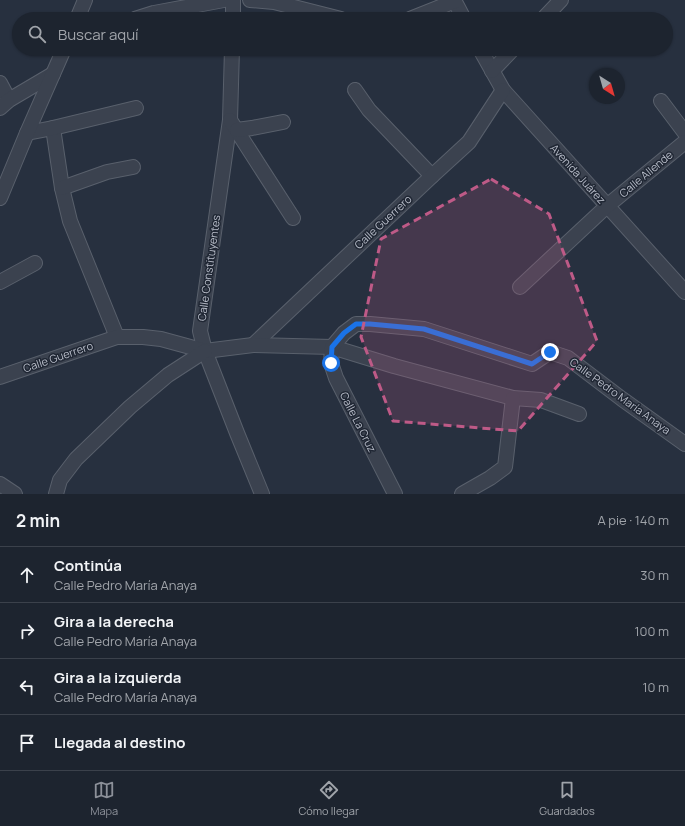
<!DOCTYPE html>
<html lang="es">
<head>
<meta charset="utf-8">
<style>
	body { margin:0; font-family:Manrope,sans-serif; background:#252c37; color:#f1f3f6 }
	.compass { position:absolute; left:589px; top:68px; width:36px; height:36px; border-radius:50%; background:#1d242f; box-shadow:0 1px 3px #0004; rotate:143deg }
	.stop { position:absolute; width:12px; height:12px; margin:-9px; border:3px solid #1a73e8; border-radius:50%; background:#fff }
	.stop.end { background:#1a73e8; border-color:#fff; box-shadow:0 1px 4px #0008 }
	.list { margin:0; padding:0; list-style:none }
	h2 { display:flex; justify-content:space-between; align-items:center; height:52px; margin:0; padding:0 16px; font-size:17px }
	h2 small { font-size:13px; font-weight:400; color:#a0a4aa }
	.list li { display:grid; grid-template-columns:26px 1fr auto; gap:12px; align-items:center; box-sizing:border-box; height:56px; padding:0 16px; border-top:1px solid #3b414b }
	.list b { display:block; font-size:15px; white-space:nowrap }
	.list p { margin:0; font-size:13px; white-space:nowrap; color:#a0a4aa }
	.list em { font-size:13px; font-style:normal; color:#a0a4aa }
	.icon { flex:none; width:22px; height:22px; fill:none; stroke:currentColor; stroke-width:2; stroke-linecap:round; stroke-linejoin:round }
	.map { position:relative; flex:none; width:685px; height:494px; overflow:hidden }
	.search { position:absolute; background:#1d242f; box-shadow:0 1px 3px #0004; left:12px; right:12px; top:12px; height:44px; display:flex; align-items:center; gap:10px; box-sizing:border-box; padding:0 14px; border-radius:22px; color:#a0a4aa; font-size:15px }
	.sheet { height:276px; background:#1d242f }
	nav { display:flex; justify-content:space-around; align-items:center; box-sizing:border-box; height:56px; border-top:1px solid #3b414b; background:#1d242f; font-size:11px; color:#a0a4aa }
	nav a { display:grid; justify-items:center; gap:2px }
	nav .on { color:#8c9099 }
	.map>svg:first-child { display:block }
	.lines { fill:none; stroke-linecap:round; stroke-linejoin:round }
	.minor-casing { stroke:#59606c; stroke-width:16 }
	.minor { stroke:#3b424f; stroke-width:14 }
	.route { stroke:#1a73e8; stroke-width:5 }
	.marked { fill:#be5a87; fill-opacity:0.2; stroke:#be5a87; stroke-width:3; stroke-dasharray:8 5; stroke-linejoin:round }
	.labels { text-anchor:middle; stroke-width:3; stroke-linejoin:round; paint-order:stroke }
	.street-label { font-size:11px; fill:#b8bdc9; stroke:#202734 }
</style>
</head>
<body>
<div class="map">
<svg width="685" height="494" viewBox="0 0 685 494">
	<rect width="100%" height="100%" fill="#27303f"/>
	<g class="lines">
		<g class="minor-casing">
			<g id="minor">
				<polyline points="250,0 274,2 341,19"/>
				<polyline points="454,0 464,19"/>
				<polyline points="77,19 85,0"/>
				<polyline points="135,19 154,13 224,0"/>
				<polyline points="233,19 233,0"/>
				<polyline points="410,19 455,1"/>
				<polyline points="543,19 561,0"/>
				<polyline points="232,49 230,120 200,331 205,351 237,433 262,494"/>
				<polyline points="480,49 503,90 685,292"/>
				<polyline points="492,71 513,49"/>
				<polyline points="0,83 9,100"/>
				<polyline points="355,90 369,110 432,176"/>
				<polyline points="661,101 685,133"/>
				<polyline points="0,108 9,100 53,74"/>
				<polyline points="230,120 293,218"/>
				<polyline points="53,128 62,188 70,221 117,337"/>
				<polyline points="237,130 252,128 283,122"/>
				<polyline points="27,133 53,128 136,108"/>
				<polyline points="62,188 107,172 133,167"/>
				<polyline points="0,198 27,133 64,49"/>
				<polyline points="0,282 35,263"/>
				<polyline points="520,287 607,206 685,142"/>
				<polyline points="253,345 432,176 469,142 503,90"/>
				<polyline points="0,377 117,337 143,337 161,339 205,351 253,345 332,347 394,366 513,398 541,400 579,414"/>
				<polyline points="0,484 15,494"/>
				<polyline points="56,494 60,480 76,459 130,407 168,375 205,351"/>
				<polyline points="395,494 336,378 331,363 332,347 344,333 356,324 370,324 424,329 532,364 550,352 568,358 622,399 685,444"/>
				<polyline points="462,494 490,478 505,467 513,398"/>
			</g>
		</g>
		<use href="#minor" class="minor"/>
	</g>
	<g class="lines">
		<polyline class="route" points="331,363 332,347 344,333 356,324 370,324 424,329 532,364 550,352"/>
	</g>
	<path class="marked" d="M491 179 549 214 597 341 518 431 393 421 361 337 381 239Z"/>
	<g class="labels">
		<g class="street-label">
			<text transform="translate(578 174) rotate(48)" y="4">Avenida Juárez</text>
			<text transform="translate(646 174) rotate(-40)" y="4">Calle Allende</text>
			<text transform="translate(383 222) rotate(-43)" y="4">Calle Guerrero</text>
			<text transform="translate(209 268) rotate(-82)" y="4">Calle Constituyentes</text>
			<text transform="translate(58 357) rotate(-19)" y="4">Calle Guerrero</text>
			<text transform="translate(620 396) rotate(36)" y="4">Calle Pedro María Anaya</text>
			<text transform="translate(358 422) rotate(63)" y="4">Calle La Cruz</text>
		</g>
	</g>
</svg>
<svg class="compass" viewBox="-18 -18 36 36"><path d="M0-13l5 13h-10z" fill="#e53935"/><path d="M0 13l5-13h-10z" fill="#a0a4aa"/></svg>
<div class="stop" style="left:331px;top:363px"></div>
<div class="stop end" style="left:550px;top:352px"></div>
<div class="search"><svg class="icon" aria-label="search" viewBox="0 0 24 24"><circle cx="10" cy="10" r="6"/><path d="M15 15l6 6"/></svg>Buscar aquí</div>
</div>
<section class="sheet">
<h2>2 min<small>A pie · 140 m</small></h2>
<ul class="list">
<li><svg class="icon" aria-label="ahead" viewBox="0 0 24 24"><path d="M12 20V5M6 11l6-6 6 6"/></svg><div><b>Continúa</b><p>Calle Pedro María Anaya</p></div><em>30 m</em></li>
<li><svg class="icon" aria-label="right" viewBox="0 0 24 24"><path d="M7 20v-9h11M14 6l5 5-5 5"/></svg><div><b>Gira a la derecha</b><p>Calle Pedro María Anaya</p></div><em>100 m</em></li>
<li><svg class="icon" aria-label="left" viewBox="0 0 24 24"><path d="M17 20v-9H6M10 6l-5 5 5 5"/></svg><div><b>Gira a la izquierda</b><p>Calle Pedro María Anaya</p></div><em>10 m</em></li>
<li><svg class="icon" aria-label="arrive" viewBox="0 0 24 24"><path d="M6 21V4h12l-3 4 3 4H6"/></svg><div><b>Llegada al destino</b></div></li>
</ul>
</section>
<nav>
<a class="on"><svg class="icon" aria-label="map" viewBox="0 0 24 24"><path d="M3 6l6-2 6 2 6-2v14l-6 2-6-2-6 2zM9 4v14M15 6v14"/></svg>Mapa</a>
<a><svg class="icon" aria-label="directions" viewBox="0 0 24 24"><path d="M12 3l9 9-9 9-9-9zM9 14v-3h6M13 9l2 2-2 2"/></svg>Cómo llegar</a>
<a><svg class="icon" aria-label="saved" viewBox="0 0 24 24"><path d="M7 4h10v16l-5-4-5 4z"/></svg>Guardados</a>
</nav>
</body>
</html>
